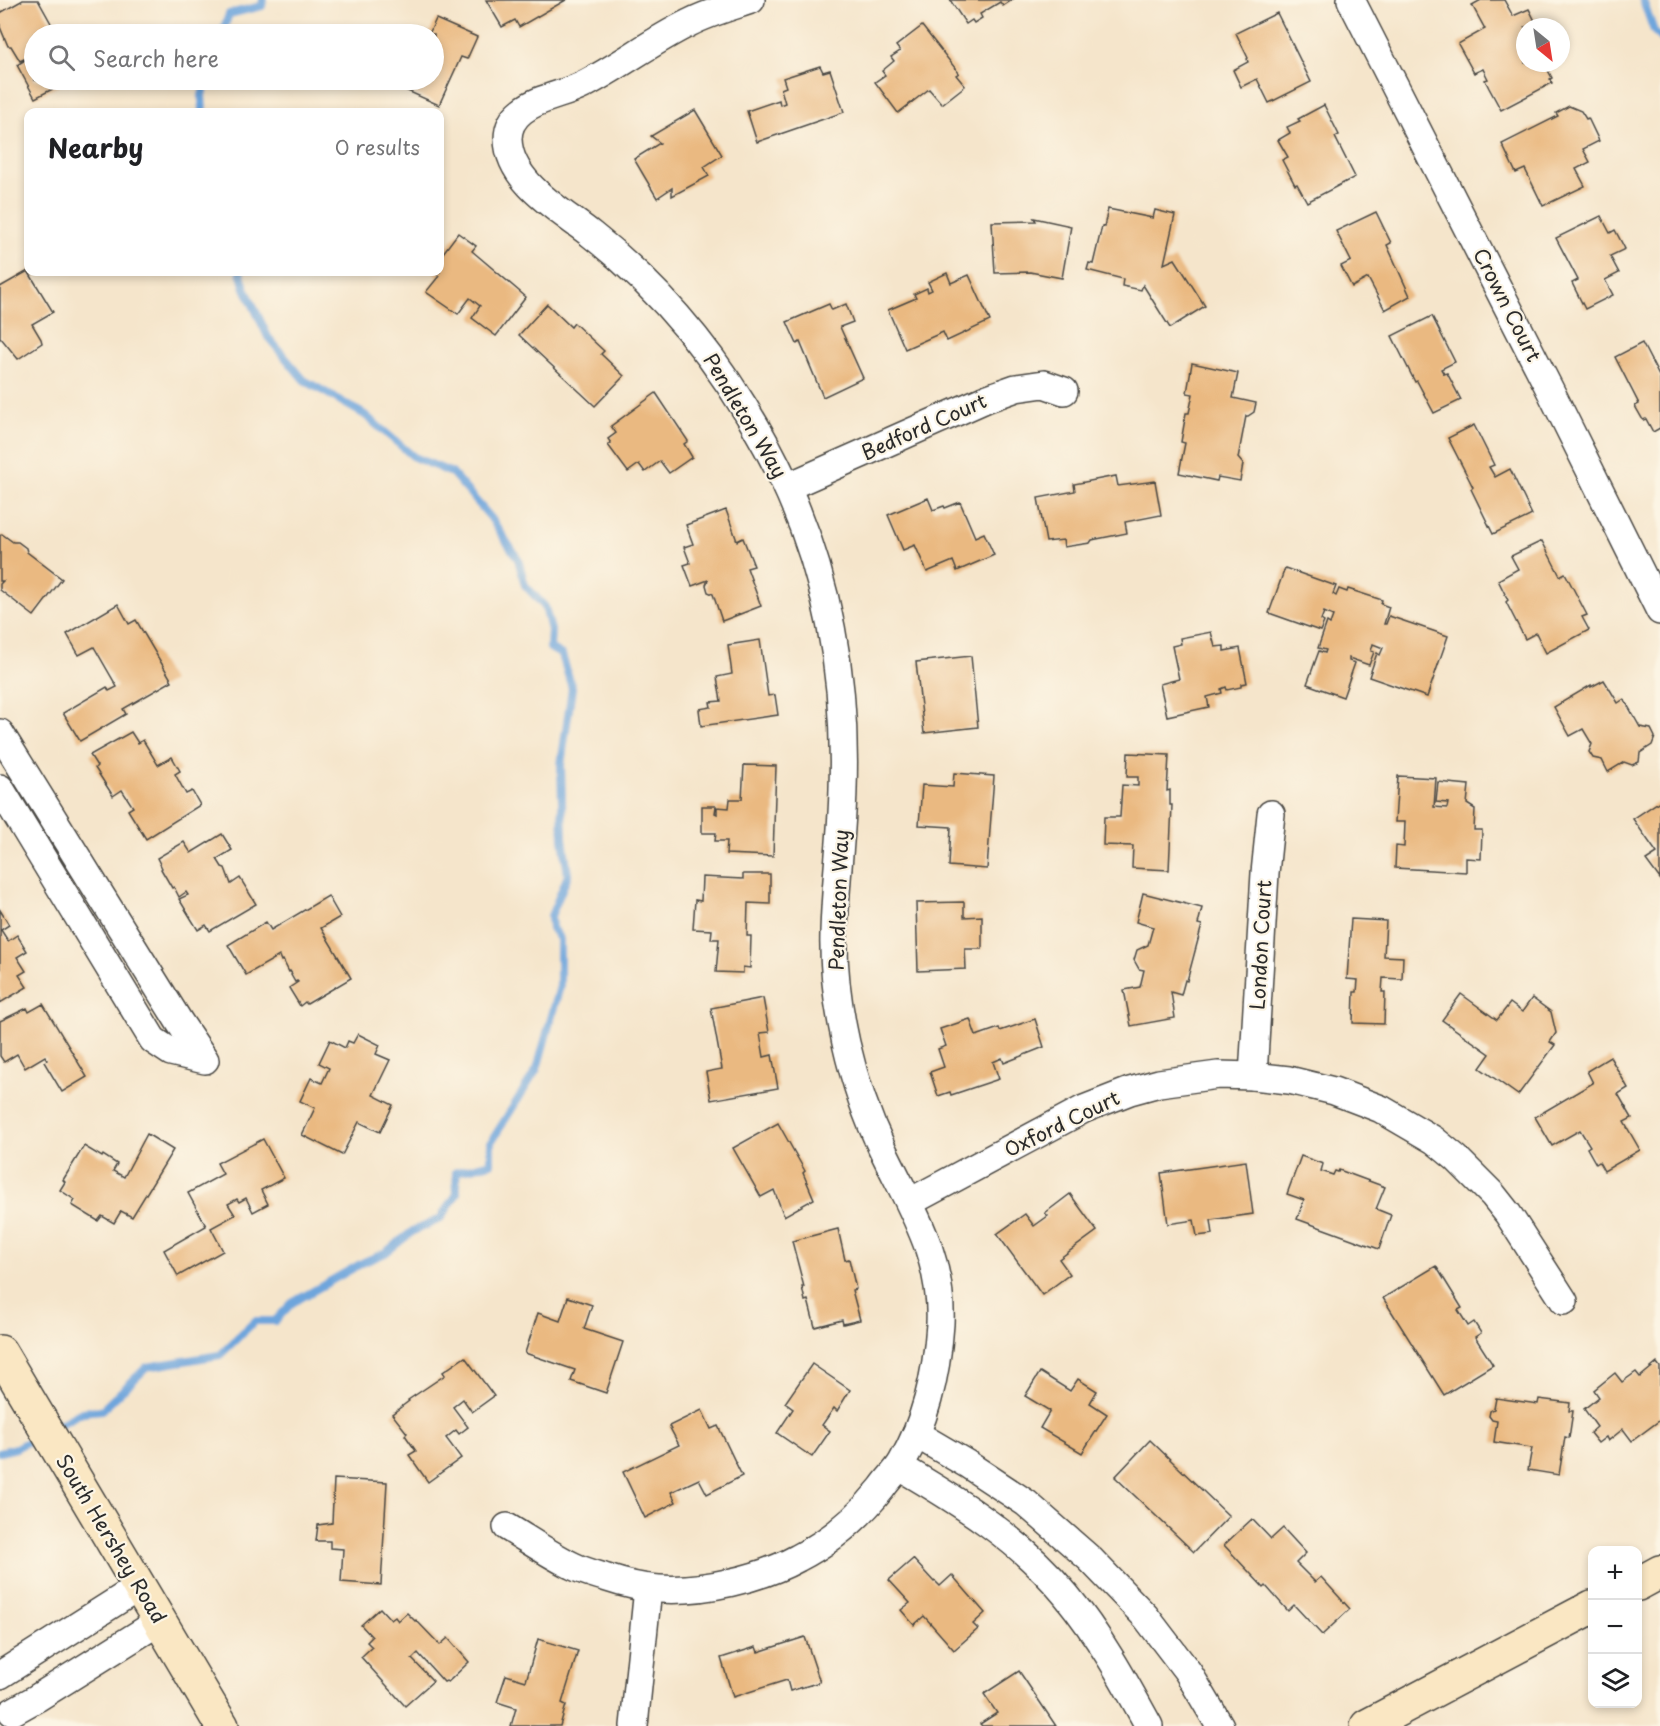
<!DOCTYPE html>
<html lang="en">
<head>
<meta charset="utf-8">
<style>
	body { margin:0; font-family:"Playpen Sans",sans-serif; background:#f6f6f6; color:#202124 }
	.controls { position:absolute; right:18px; bottom:18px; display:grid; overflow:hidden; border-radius:12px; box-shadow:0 3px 9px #0003 }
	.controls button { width:54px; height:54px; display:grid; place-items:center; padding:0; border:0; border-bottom:2px solid #e0e0e0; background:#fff; color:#202124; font:30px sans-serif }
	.compass { position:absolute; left:1516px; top:18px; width:54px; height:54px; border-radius:50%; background:#fff; box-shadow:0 3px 9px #0003; rotate:150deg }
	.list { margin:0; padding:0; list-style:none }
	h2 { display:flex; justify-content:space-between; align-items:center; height:78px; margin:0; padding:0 24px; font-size:26px }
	h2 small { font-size:20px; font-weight:400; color:#757577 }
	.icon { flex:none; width:33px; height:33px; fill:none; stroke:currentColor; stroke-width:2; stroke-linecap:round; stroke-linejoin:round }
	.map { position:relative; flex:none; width:1660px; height:1726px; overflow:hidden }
	.search { position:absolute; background:#fff; box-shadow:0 3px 9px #0003; left:24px; top:24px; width:420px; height:66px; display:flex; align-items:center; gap:15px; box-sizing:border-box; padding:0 21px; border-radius:33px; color:#757577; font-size:22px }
	.panel { position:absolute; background:#fff; box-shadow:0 3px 9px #0003; left:24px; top:108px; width:420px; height:168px; border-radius:12px }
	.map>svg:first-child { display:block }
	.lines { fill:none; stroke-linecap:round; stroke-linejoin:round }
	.stream { stroke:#6ea5dc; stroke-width:8 }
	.building { fill:#eab981 }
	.street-casing { stroke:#494743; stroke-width:30 }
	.secondary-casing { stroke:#494743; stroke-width:36 }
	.street { stroke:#fff; stroke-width:27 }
	.secondary { stroke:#fae7c3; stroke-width:33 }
	.labels { text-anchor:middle; stroke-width:4.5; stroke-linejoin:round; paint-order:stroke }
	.street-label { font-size:20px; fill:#2b2b2b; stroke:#fcf5e5 }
</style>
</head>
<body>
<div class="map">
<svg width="1660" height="1726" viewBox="0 0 1660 1726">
	<rect width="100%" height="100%" fill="#fcf5e5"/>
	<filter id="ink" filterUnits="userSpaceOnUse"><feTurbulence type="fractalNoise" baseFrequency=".0167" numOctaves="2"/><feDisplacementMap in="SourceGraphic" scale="12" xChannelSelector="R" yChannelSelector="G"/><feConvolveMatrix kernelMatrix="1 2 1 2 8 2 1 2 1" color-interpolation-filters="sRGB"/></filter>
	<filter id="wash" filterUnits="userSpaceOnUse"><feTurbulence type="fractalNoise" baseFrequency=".008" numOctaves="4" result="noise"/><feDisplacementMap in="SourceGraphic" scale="24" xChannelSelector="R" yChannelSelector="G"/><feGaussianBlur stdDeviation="1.35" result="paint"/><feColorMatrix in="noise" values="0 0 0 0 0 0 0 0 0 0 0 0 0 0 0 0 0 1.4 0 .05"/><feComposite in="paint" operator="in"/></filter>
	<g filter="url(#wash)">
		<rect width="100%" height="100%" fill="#f5e5cb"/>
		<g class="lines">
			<g class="stream">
				<polyline points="1643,0 1654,31 1660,38"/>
				<polyline points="222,34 229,14 262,6 263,0"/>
				<polyline points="203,112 202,95 207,80"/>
				<polyline points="53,1428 82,1412 102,1410 147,1367 220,1355 255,1321 275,1321 292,1303 364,1262 385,1253 413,1231 440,1219 457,1194 456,1172 491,1163 491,1142 537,1069 560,986 560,939 552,928 551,916 568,875 563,838 561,765 572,688 562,655 550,648 551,630 545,607 525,585 518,559 491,518 452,473 414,457 365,415 304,380 268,337 245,288 240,272"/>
				<polyline points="0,1452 16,1448 40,1435"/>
			</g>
		</g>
		<g id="blocks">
			<g class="building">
				<polygon points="23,0 38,0 57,34 34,34 34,80 70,80 35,98 17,65 25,60 24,59 20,61 11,46 8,46 0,27 0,13"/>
				<polygon points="486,0 566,0 519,27 515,20 502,27"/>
				<polygon points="950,0 1012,0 1003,6 1000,2 980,14 982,18 974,23 972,20 966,24"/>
				<polygon points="1481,0 1504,0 1513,16 1529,9 1538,27 1525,27 1525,63 1542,63 1544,65 1545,65 1552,78 1550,79 1552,83 1501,110 1489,88 1485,80 1488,79 1483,69 1474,73 1458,44 1485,29 1472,5"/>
				<polygon points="1277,13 1311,82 1269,103 1257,79 1241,87 1233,70 1248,62 1247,59 1248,58 1236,33"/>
				<polygon points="436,19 477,37 467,59 461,57 439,105 405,90 410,80 434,80 434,34 429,34"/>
				<polygon points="922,26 959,73 956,75 965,86 942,104 929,89 898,113 875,82 885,75 882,71 894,61 891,57 900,51 896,46"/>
				<polygon points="820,66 823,72 830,70 844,112 757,142 747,111 779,100 780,105 785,103 781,89 786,87 783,78"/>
				<polygon points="1324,105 1339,135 1335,137 1355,177 1307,202 1297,184 1295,185 1282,160 1288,157 1278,140 1290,133 1287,127 1300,121 1298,119"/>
				<polygon points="1569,106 1581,111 1586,119 1588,118 1599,141 1583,149 1590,162 1576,169 1585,186 1543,206 1525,169 1516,173 1502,144 1558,116 1556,113"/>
				<polygon points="695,110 722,155 704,167 709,176 672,196 672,188 657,198 634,159 660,143 651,136"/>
				<polygon points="1108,209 1153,218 1155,210 1175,215 1164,264 1175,259 1205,306 1170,328 1143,285 1141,290 1122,286 1123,279 1087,270 1089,263 1093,264 1102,226 1104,227"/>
				<polygon points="1376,212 1391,243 1387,245 1410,296 1385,310 1368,278 1352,287 1341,266 1351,261 1336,231"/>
				<polygon points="1601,216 1610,233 1615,230 1625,249 1610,256 1619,273 1605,280 1613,295 1585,309 1572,283 1578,280 1556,238"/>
				<polygon points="1034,218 1071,226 1062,278 1030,272 995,273 992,222 1036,221"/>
				<polygon points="458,233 476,246 472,251 526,297 496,336 472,318 480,306 470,298 458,314 426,292 439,276 433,272 440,272 440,257"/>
				<polygon points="28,271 53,312 32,324 41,339 42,343 18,359 1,338 0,339 0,287"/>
				<polygon points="947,273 951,283 969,275 990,321 947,341 943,332 905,349 888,310 916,298 914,294 927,288 928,292 932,290 928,282"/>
				<polygon points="547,304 571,327 574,323 604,351 601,354 624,376 595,406 519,335"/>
				<polygon points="829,304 832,310 846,304 853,322 840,327 863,378 823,397 800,342 797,344 787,322"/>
				<polygon points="1432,316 1455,362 1441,369 1444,374 1447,373 1461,400 1434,413 1417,381 1415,382 1392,336"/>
				<polygon points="1642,343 1660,378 1660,428 1653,432 1646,419 1643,420 1635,406 1639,404 1615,357"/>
				<polygon points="1192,363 1238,373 1233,398 1256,403 1254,412 1248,416 1246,416 1238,458 1243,464 1240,481 1218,477 1217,481 1179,473 1185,443 1181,442 1186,413 1189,413 1193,394 1187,393"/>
				<polygon points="656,393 688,441 684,444 692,457 669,473 660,461 645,472 639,464 628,472 608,445 611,443 608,439 616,433 611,426"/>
				<polygon points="1474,425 1494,465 1489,467 1495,477 1510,469 1532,515 1493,534 1471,489 1473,487 1448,438"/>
				<polygon points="1116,476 1118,486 1155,481 1161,515 1125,522 1127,533 1092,540 1090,543 1064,547 1063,540 1046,542 1038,498 1075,491 1074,484"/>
				<polygon points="928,498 933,510 944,506 945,508 960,502 975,537 984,533 994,555 957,571 953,561 927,572 915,545 903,550 888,515"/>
				<polygon points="726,510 737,541 743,538 754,566 747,568 761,606 722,621 713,594 708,592 706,585 708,580 692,586 684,565 690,563 684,547 693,544 686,525"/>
				<polygon points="2,534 13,542 18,542 26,548 27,552 62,579 34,616 0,590 0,584 3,581 0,581 0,536"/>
				<polygon points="1542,541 1560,576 1565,573 1587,615 1582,617 1589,630 1546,653 1536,633 1525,639 1506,602 1508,600 1498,580 1518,569 1511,556"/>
				<polygon points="1285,568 1336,586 1333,594 1336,596 1339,589 1347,592 1348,589 1382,600 1381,604 1389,607 1384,624 1386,624 1389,616 1448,636 1427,697 1369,677 1377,653 1380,655 1383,648 1373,644 1371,651 1374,652 1369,665 1349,658 1349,661 1355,663 1343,697 1307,684 1319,651 1325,653 1326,650 1318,648 1327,622 1330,624 1333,616 1324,612 1321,620 1324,622 1320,631 1269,613"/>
				<polygon points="118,604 129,624 136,620 172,681 123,709 126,714 80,741 63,713 107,687 109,691 117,687 94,647 79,655 67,634"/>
				<polygon points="1211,632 1215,647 1224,646 1224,651 1240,648 1247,683 1241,684 1241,687 1227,690 1226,687 1221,689 1222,693 1207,697 1209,707 1167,716 1160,684 1179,679 1172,646 1181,644 1180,638"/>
				<polygon points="760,640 768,696 775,695 778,715 701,726 699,709 711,707 710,702 721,701 717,677 732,674 728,645"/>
				<polygon points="971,656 978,727 924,733 916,662"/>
				<polygon points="1604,680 1618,703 1624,699 1640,727 1651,729 1655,737 1652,745 1640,753 1639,762 1632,765 1624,762 1608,772 1602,760 1593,758 1589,752 1592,744 1583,729 1570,736 1554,707 1591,685 1591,687"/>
				<polygon points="131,732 138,743 143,740 158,765 172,757 180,771 175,774 186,794 192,791 200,805 146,839 128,810 133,807 122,790 113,796 95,768 97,766 90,755"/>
				<polygon points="1128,753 1169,755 1167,791 1170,790 1170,805 1172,805 1169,870 1132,868 1133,846 1103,845 1104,817 1120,817 1122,785 1138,786 1138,777 1127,777"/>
				<polygon points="744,765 776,766 773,856 726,854 727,841 715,841 716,833 702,833 702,806 716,806 715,813 717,814 717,807 729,808 730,799 742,799"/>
				<polygon points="954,773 994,776 987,869 949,866 951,827 919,825 922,785 953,787"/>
				<polygon points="1398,776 1436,778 1434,807 1447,808 1448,803 1436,802 1438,782 1469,785 1467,804 1475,809 1474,830 1482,830 1481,859 1466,858 1466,872 1395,868 1396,846 1404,847 1405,822 1395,822"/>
				<polygon points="1660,801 1660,879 1646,860 1657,853 1633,819"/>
				<polygon points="222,834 232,850 217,859 222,867 225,868 231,884 240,878 256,904 210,931 206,925 198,930 179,899 188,895 186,892 179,897 174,887 172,888 161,869 162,868 157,858 184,842 191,853"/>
				<polygon points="743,874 770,874 770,904 748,903 747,936 751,936 750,968 743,967 743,973 716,972 719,939 711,939 712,930 693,929 695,900 701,901 702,877 743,879"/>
				<polygon points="1143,893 1202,908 1198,924 1202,925 1187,981 1185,980 1181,995 1171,992 1175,1018 1131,1026 1124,990 1140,987 1144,970 1139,969 1134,960 1137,950 1148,945 1153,927 1136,922"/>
				<polygon points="328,896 340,917 321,928 351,978 307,1004 305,1002 300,1006 289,988 298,982 297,981 295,982 291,975 292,974 290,971 289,972 283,960 281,961 279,956 246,975 228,945 266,922 271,930"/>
				<polygon points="964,902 964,917 982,916 982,949 965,949 966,969 918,971 916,903"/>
				<polygon points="0,910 9,925 1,930 8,941 17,935 27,951 17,957 26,971 19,975 27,987 0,1003"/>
				<polygon points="1351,919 1386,921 1384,956 1403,957 1402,979 1383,978 1382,992 1385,992 1384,1024 1353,1023 1354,992 1357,992 1358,980 1347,979"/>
				<polygon points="1461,994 1497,1020 1510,1003 1522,1012 1532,998 1551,1012 1556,1033 1550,1042 1555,1045 1518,1095 1480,1068 1490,1054 1442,1020"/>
				<polygon points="763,998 769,1032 760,1033 764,1057 772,1055 778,1088 711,1100 706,1072 722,1069 711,1008"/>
				<polygon points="43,1004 87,1077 62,1092 44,1062 47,1060 45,1056 25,1068 17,1054 4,1062 0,1056 0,1021 27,1008 29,1012"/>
				<polygon points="970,1019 976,1036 999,1028 1000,1031 1035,1019 1044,1047 1004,1063 1002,1058 993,1062 999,1079 951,1095 950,1092 938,1096 930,1072 944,1067 938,1049 946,1046 940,1029"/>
				<polygon points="358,1034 380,1045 376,1054 390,1060 373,1095 393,1105 380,1132 359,1122 342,1155 302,1135 315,1108 300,1101 311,1078 322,1083 329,1068 319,1063 330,1040 345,1048 348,1041 353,1043"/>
				<polygon points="1610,1057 1628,1088 1618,1094 1632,1118 1624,1122 1640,1150 1604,1171 1599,1162 1596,1164 1587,1148 1590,1146 1580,1130 1552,1146 1535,1117 1593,1083 1587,1071"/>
				<polygon points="778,1123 805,1171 803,1173 814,1199 784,1216 774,1190 761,1197 733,1148"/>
				<polygon points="147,1134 173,1150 132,1217 121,1211 114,1223 102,1216 98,1221 72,1205 75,1200 60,1190 65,1182 63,1180 84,1146 102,1157 103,1155 117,1164 113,1171 124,1177"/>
				<polygon points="263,1139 284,1178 261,1190 268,1204 253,1212 246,1198 239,1202 237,1199 228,1204 235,1215 211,1228 223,1251 178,1276 164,1250 206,1226 188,1193 223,1174 217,1163"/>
				<polygon points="1301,1156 1323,1164 1321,1171 1333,1175 1335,1171 1338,1172 1339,1170 1385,1187 1376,1209 1391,1215 1379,1249 1297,1219 1304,1200 1287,1194"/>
				<polygon points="1246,1161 1253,1214 1211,1220 1213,1234 1197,1236 1194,1220 1168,1224 1161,1173"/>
				<polygon points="1070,1194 1097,1231 1059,1259 1070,1274 1042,1295 997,1234 1025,1214 1034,1226 1048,1216 1045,1213"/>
				<polygon points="838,1229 845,1260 849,1259 856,1289 852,1290 860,1320 843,1324 842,1320 815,1327 808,1300 805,1301 802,1287 804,1287 792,1241"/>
				<polygon points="1436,1266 1462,1308 1458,1310 1468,1326 1474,1322 1481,1333 1475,1337 1493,1365 1444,1395 1383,1298"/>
				<polygon points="568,1297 592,1305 584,1329 623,1342 606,1393 571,1381 575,1370 525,1353 538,1313 560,1321"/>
				<polygon points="465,1357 494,1396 472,1412 463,1399 453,1407 468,1427 459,1434 456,1430 446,1438 461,1458 428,1482 409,1455 416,1451 405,1435 407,1433 392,1414 409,1401 408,1400 445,1375 443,1372"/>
				<polygon points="1657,1363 1660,1367 1660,1420 1632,1441 1623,1429 1608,1441 1606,1437 1598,1443 1590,1433 1597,1427 1584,1409 1599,1397 1594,1390 1615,1373 1622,1382 1636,1372 1640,1377"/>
				<polygon points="812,1364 850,1390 837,1411 834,1408 822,1425 830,1431 812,1457 777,1433 793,1409 785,1403"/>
				<polygon points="1040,1372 1070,1391 1078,1379 1097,1391 1090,1403 1107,1414 1082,1453 1040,1428 1050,1411 1025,1396"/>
				<polygon points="1496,1398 1538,1404 1539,1399 1570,1403 1569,1411 1573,1411 1569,1438 1565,1437 1559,1475 1528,1470 1532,1448 1494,1442 1497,1421 1492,1420 1489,1416 1490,1411 1494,1409"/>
				<polygon points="702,1410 711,1429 718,1426 742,1476 707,1494 699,1479 671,1492 676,1502 645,1518 623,1472 679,1445 669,1426"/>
				<polygon points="1150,1440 1229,1516 1194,1552 1115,1477"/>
				<polygon points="334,1479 387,1482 381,1585 341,1582 343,1549 330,1548 330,1541 316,1541 318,1525 332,1523"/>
				<polygon points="1252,1519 1271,1539 1283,1528 1306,1553 1296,1563 1315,1582 1321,1577 1350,1609 1322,1635 1294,1605 1288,1611 1266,1586 1264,1588 1224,1545"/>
				<polygon points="913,1559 934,1582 935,1581 940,1586 952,1575 985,1613 973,1624 978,1629 954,1650 924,1616 914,1625 901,1610 910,1603 889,1580"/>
				<polygon points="380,1608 391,1620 395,1617 398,1621 407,1613 415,1621 416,1620 440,1645 448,1638 469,1662 448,1682 446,1681 444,1682 418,1653 412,1659 433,1681 405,1706 361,1657 372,1647 367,1642 372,1637 361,1625"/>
				<polygon points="805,1637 820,1682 790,1691 787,1680 733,1697 721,1658 756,1647 758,1652"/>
				<polygon points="538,1639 578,1651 562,1703 566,1705 560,1726 511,1726 516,1708 497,1702 506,1675 526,1681"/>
				<polygon points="1019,1671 1056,1726 982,1726 980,1724 997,1713 984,1694"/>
			</g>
		</g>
	</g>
	<g filter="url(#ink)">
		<use href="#blocks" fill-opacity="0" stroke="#494743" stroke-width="1.5"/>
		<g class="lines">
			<g class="street-casing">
				<g id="street">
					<polyline points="1351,0 1550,390 1660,611"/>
					<polyline points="787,487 988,398 1016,388 1044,384 1064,391"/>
					<polyline points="0,733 180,1023 205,1060 171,1052 153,1040 0,788"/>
					<polyline points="1253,1076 1265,873 1271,814"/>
					<polyline points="910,1202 1084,1109 1130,1091 1159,1083 1218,1075 1253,1076 1289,1080 1334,1091 1381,1109 1434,1140 1456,1158 1493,1195 1508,1214 1564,1301"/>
					<polyline points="916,1434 967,1464 1026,1503 1090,1559 1146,1617 1188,1672 1220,1726"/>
					<path d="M900 1467C960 1502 1021 1540 1066 1595 1099 1635 1124 1680 1149 1726"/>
					<path d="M507 1527C529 1540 550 1555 573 1566 583 1571 594 1574 604 1577 622 1583 641 1588 659 1589 701 1592 760 1579 798 1558 831 1541 859 1517 882 1488 888 1479 897 1471 902 1462 926 1421 937 1371 940 1324 943 1255 910 1207 882 1148 866 1115 854 1078 846 1043 838 1007 833 969 834 933 835 885 842 837 843 789 847 668 825 554 767 447 723 365 666 293 592 235 562 211 509 183 508 139 508 127 513 118 522 111 539 97 564 95 583 85 620 66 652 41 689 23 708 13 730 7 751 0"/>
					<polyline points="0,1675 139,1587"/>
					<polyline points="12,1712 37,1698 160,1621"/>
					<polyline points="634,1726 648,1588"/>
				</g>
			</g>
			<g class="secondary-casing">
				<g id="secondary">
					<polyline points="0,1352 222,1726"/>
					<polyline points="1638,1584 1660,1572"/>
					<polyline points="1367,1726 1592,1607"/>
				</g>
			</g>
			<use href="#street" class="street"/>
			<use href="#secondary" class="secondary"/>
		</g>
	</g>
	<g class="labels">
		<g class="street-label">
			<text transform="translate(1507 305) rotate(63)" y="7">Crown Court</text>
			<text transform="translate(745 416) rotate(59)" y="7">Pendleton Way</text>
			<text transform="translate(924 427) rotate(-24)" y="7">Bedford Court</text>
			<text transform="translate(839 900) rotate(-88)" y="7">Pendleton Way</text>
			<text transform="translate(1261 945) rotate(-87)" y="7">London Court</text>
			<text transform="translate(1062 1124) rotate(-26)" y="7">Oxford Court</text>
			<text transform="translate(111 1539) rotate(59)" y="7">South Hershey Road</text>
		</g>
	</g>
</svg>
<div class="controls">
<button>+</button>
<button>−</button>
<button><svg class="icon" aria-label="layers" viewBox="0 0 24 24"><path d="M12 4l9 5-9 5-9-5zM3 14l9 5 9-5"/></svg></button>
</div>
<svg class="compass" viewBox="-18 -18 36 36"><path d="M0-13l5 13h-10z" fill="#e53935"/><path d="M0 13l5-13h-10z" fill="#757577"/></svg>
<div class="search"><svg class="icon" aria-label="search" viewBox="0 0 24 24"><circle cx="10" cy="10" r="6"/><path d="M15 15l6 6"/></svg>Search here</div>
<section class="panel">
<h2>Nearby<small>0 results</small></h2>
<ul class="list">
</ul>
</section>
</div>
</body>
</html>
